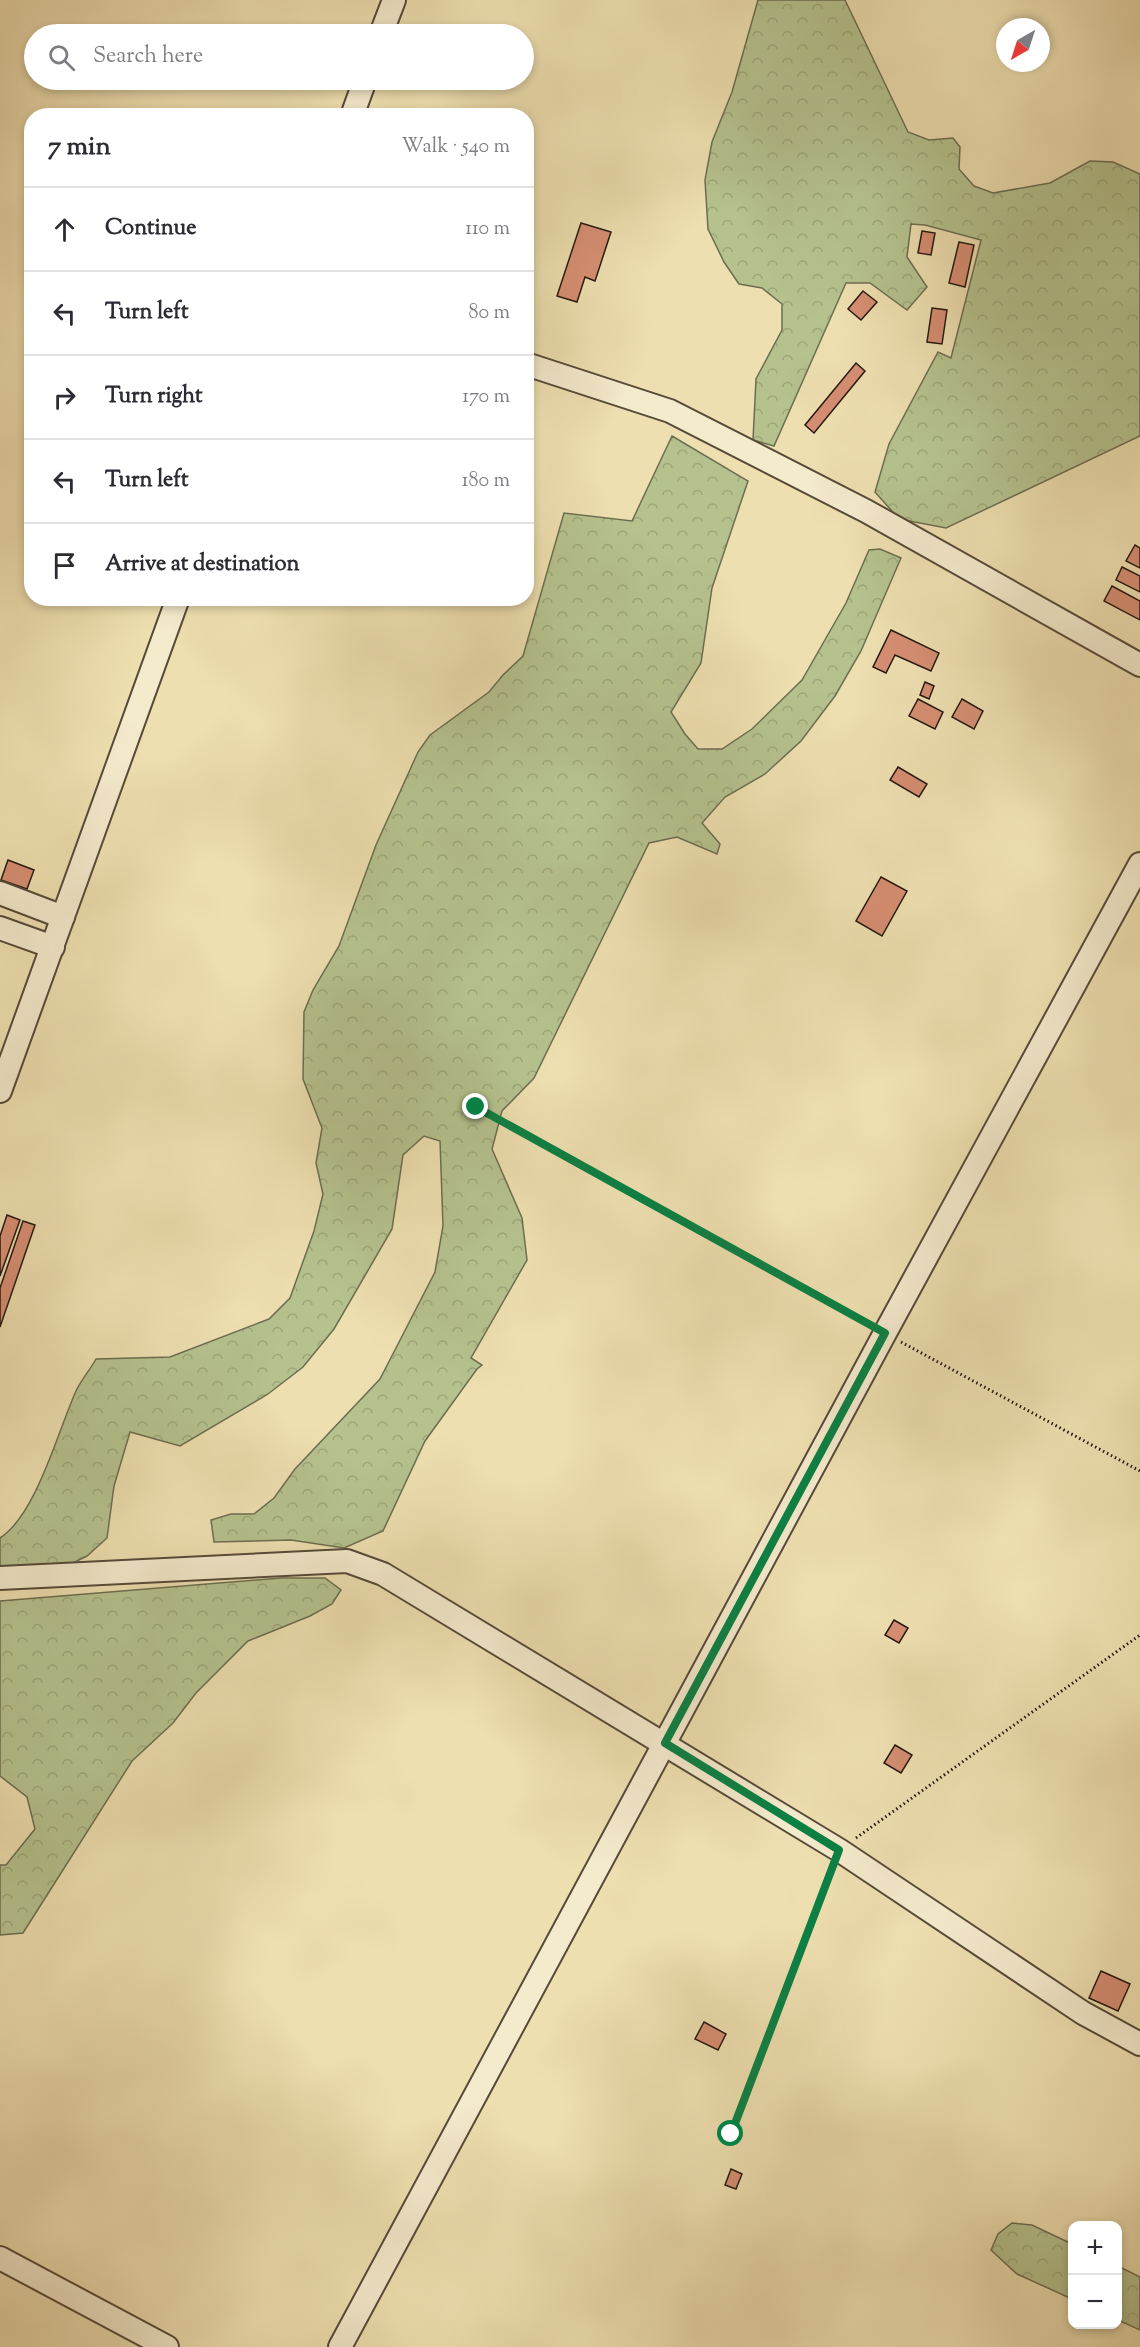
<!DOCTYPE html>
<html lang="en">
<head>
<meta charset="utf-8">
<style>
	body { margin:0; font-family:"Sorts Mill Goudy",serif; background:#f2f2f3; color:#2b2b33 }
	.controls { position:absolute; right:18px; bottom:18px; display:grid; overflow:hidden; border-radius:12px; box-shadow:0 3px 9px #0003 }
	.controls button { width:54px; height:54px; display:grid; place-items:center; padding:0; border:0; border-bottom:2px solid #e1e1e2; background:#fff; color:#2b2b33; font:30px sans-serif }
	.compass { position:absolute; left:996px; top:18px; width:54px; height:54px; border-radius:50%; background:#fff; box-shadow:0 3px 9px #0003; rotate:219deg }
	.stop { position:absolute; width:18px; height:18px; margin:-14px; border:4px solid #0b8043; border-radius:50%; background:#fff }
	.stop.end { background:#0b8043; border-color:#fff; box-shadow:0 2px 6px #0008 }
	.list { margin:0; padding:0; list-style:none }
	h2 { display:flex; justify-content:space-between; align-items:center; height:78px; margin:0; padding:0 24px; font-size:26px }
	h2 small { font-size:20px; font-weight:400; color:#7c7c81 }
	.list li { display:grid; grid-template-columns:39px 1fr auto; gap:18px; align-items:center; box-sizing:border-box; height:84px; padding:0 24px; border-top:2px solid #e1e1e2 }
	.list b { display:block; font-size:22px; white-space:nowrap }
	.list em { font-size:20px; font-style:normal; color:#7c7c81 }
	.icon { flex:none; width:33px; height:33px; fill:none; stroke:currentColor; stroke-width:2; stroke-linecap:round; stroke-linejoin:round }
	.map { position:relative; flex:none; width:1140px; height:2347px; overflow:hidden }
	.search { position:absolute; background:#fff; box-shadow:0 3px 9px #0003; left:24px; top:24px; width:510px; height:66px; display:flex; align-items:center; gap:15px; box-sizing:border-box; padding:0 21px; border-radius:33px; color:#7c7c81; font-size:22px }
	.panel { position:absolute; background:#fff; box-shadow:0 3px 9px #0003; left:24px; top:108px; width:510px; height:498px; border-radius:24px }
	.map>svg:first-child { display:block }
	.forest { fill:url(#forest-crowns); stroke:#6c6e50; stroke-width:1.5 }
	.building { fill:#d68e72; stroke:#241911; stroke-width:1.5 }
	.lines { fill:none; stroke-linecap:round; stroke-linejoin:round }
	.minor-casing { stroke:#564a39; stroke-width:26 }
	.path { stroke:#241911; stroke-width:3; stroke-dasharray:1.5 3; stroke-linecap:butt }
	.minor { stroke:#f4eacc; stroke-width:22 }
	.route { stroke:#0b8043; stroke-width:8 }
</style>
</head>
<body>
<div class="map">
<svg width="1140" height="2347" viewBox="0 0 1140 2347">
	<defs>
		<pattern id="forest-crowns" width="20" height="18" patternUnits="userSpaceOnUse" patternTransform="scale(1.5)"><rect width="20" height="18" fill="#b5c28e"/><path d="M2 6a3 3 0 1 1 6 0M12 15a3 3 0 1 1 6 0" fill="none" stroke="#9ca679"/></pattern>
	</defs>
	<rect width="100%" height="100%" fill="#eedfb0"/>
	<filter id="stains"><feTurbulence type="fractalNoise" baseFrequency=".00333" numOctaves="4"/><feColorMatrix values="0 0 0 0 .2 0 0 0 0 .09 0 0 0 0 .02 0 0 0 .5 -.17"/></filter>
	<radialGradient id="worn" r=".72"><stop offset=".6" stop-color="#630" stop-opacity="0"/><stop offset="1" stop-color="#630" stop-opacity=".3"/></radialGradient>
	<g class="forest">
		<polygon points="758,0 845,0 908,132 929,140 953,138 960,147 959,169 974,186 993,193 1050,183 1090,161 1113,162 1140,174 1140,436 946,528 899,519 875,492 889,444 938,352 951,358 981,240 925,225 911,224 907,257 927,287 907,310 870,283 846,283 774,446 753,440 756,379 782,330 782,304 762,288 739,284 724,262 708,229 705,180 712,142 732,92"/>
		<path d="M672 436 748 481 712 588 701 663 671 712 685 734 698 749H722L752 729 802 680 846 603 869 550 880 549 901 558 861 651 835 696 801 741 765 774 725 797 702 823 720 844 717 854 677 837 649 843 534 1078 502 1111 492 1149 522 1218 527 1260 471 1358 482 1365 477 1369 425 1441 383 1531 344 1548 291 1540 214 1542 211 1520 231 1514H254L274 1498 295 1469 380 1379 435 1272 443 1226 440 1141 424 1136 403 1155 392 1229 334 1329 303 1367 268 1394 180 1446 130 1432 114 1486 107 1538 87 1556 69 1565 0 1568V1538C36 1515 58 1431 76 1391 81 1380 90 1370 96 1359L170 1357 269 1319 290 1298 314 1231 323 1194 316 1163 322 1128 303 1079 304 1012 313 990 339 946 376 845 418 752 430 735 489 692 503 675 523 656 564 513 632 521Z"/>
		<polygon points="281,1578 325,1578 341,1590 332,1604 310,1616 248,1641 196,1693 173,1723 132,1761 23,1933 0,1935 0,1865 6,1865 35,1829 27,1797 0,1776 0,1601"/>
		<polygon points="1012,2223 1032,2225 1072,2244 1072,2299 1017,2274 991,2250 998,2234"/>
		<polygon points="1118,2266 1140,2277 1140,2330 1118,2320"/>
	</g>
	<g class="building">
		<polygon points="581,223 611,232 595,281 585,277 577,302 557,296"/>
		<polygon points="922,231 935,233 931,255 918,253"/>
		<polygon points="959,242 974,245 965,287 949,283"/>
		<polygon points="863,291 877,302 861,320 848,309"/>
		<polygon points="932,308 947,310 942,344 927,342"/>
		<polygon points="856,363 865,371 814,433 805,425"/>
		<polygon points="1135,545 1140,548 1140,568 1126,561"/>
		<polygon points="1122,567 1140,576 1140,592 1116,580"/>
		<polygon points="1112,586 1140,601 1140,620 1104,601"/>
		<polygon points="891,630 939,653 931,671 895,655 886,673 873,667"/>
		<polygon points="925,682 934,686 929,699 920,695"/>
		<polygon points="918,699 943,712 935,729 909,716"/>
		<polygon points="962,699 983,711 974,729 952,717"/>
		<polygon points="898,767 927,784 919,797 890,780"/>
		<polygon points="8,860 34,870 27,889 1,880"/>
		<polygon points="881,877 907,891 882,936 856,921"/>
		<polygon points="7,1215 20,1220 0,1276 0,1236"/>
		<polygon points="23,1221 35,1225 0,1327 0,1288"/>
		<polygon points="894,1620 908,1628 899,1643 885,1635"/>
		<polygon points="895,1745 912,1755 901,1773 884,1763"/>
		<polygon points="1101,1971 1130,1984 1118,2011 1089,1998"/>
		<polygon points="704,2022 726,2034 718,2050 695,2039"/>
		<polygon points="731,2169 742,2174 736,2189 725,2185"/>
	</g>
	<g class="lines">
		<g class="minor-casing">
			<g id="minor">
				<polyline points="381,34 394,0"/>
				<polyline points="352,116 365,80"/>
				<polyline points="526,364 670,411 866,511 1140,665"/>
				<polyline points="0,893 63,917"/>
				<polyline points="0,928 53,947"/>
				<polyline points="0,1091 178,598"/>
				<polyline points="0,1578 347,1561 383,1574 839,1850 1083,2013 1140,2044"/>
				<polyline points="0,2258 167,2347"/>
				<polyline points="340,2347 885,1333 1140,864"/>
			</g>
		</g>
		<g class="path">
			<polyline points="476,1107 869,1325"/>
			<polyline points="901,1342 1140,1471"/>
			<polyline points="856,1838 1140,1635"/>
			<polyline points="731,2134 833,1868"/>
		</g>
		<use href="#minor" class="minor"/>
	</g>
	<g class="lines">
		<polyline class="route" points="476,1107 885,1333 665,1743 839,1850 731,2134"/>
	</g>
	<rect width="100%" height="100%" filter="url(#stains)"/>
	<rect width="100%" height="100%" fill="url(#worn)"/>
</svg>
<div class="controls">
<button>+</button>
<button>−</button>
</div>
<svg class="compass" viewBox="-18 -18 36 36"><path d="M0-13l5 13h-10z" fill="#e53935"/><path d="M0 13l5-13h-10z" fill="#7c7c81"/></svg>
<div class="stop" style="left:731px;top:2134px"></div>
<div class="stop end" style="left:476px;top:1107px"></div>
<div class="search"><svg class="icon" aria-label="search" viewBox="0 0 24 24"><circle cx="10" cy="10" r="6"/><path d="M15 15l6 6"/></svg>Search here</div>
<section class="panel">
<h2>7 min<small>Walk · 540 m</small></h2>
<ul class="list">
<li><svg class="icon" aria-label="ahead" viewBox="0 0 24 24"><path d="M12 20V5M6 11l6-6 6 6"/></svg><div><b>Continue</b></div><em>110 m</em></li>
<li><svg class="icon" aria-label="left" viewBox="0 0 24 24"><path d="M17 20v-9H6M10 6l-5 5 5 5"/></svg><div><b>Turn left</b></div><em>80 m</em></li>
<li><svg class="icon" aria-label="right" viewBox="0 0 24 24"><path d="M7 20v-9h11M14 6l5 5-5 5"/></svg><div><b>Turn right</b></div><em>170 m</em></li>
<li><svg class="icon" aria-label="left" viewBox="0 0 24 24"><path d="M17 20v-9H6M10 6l-5 5 5 5"/></svg><div><b>Turn left</b></div><em>180 m</em></li>
<li><svg class="icon" aria-label="arrive" viewBox="0 0 24 24"><path d="M6 21V4h12l-3 4 3 4H6"/></svg><div><b>Arrive at destination</b></div></li>
</ul>
</section>
</div>
</body>
</html>
